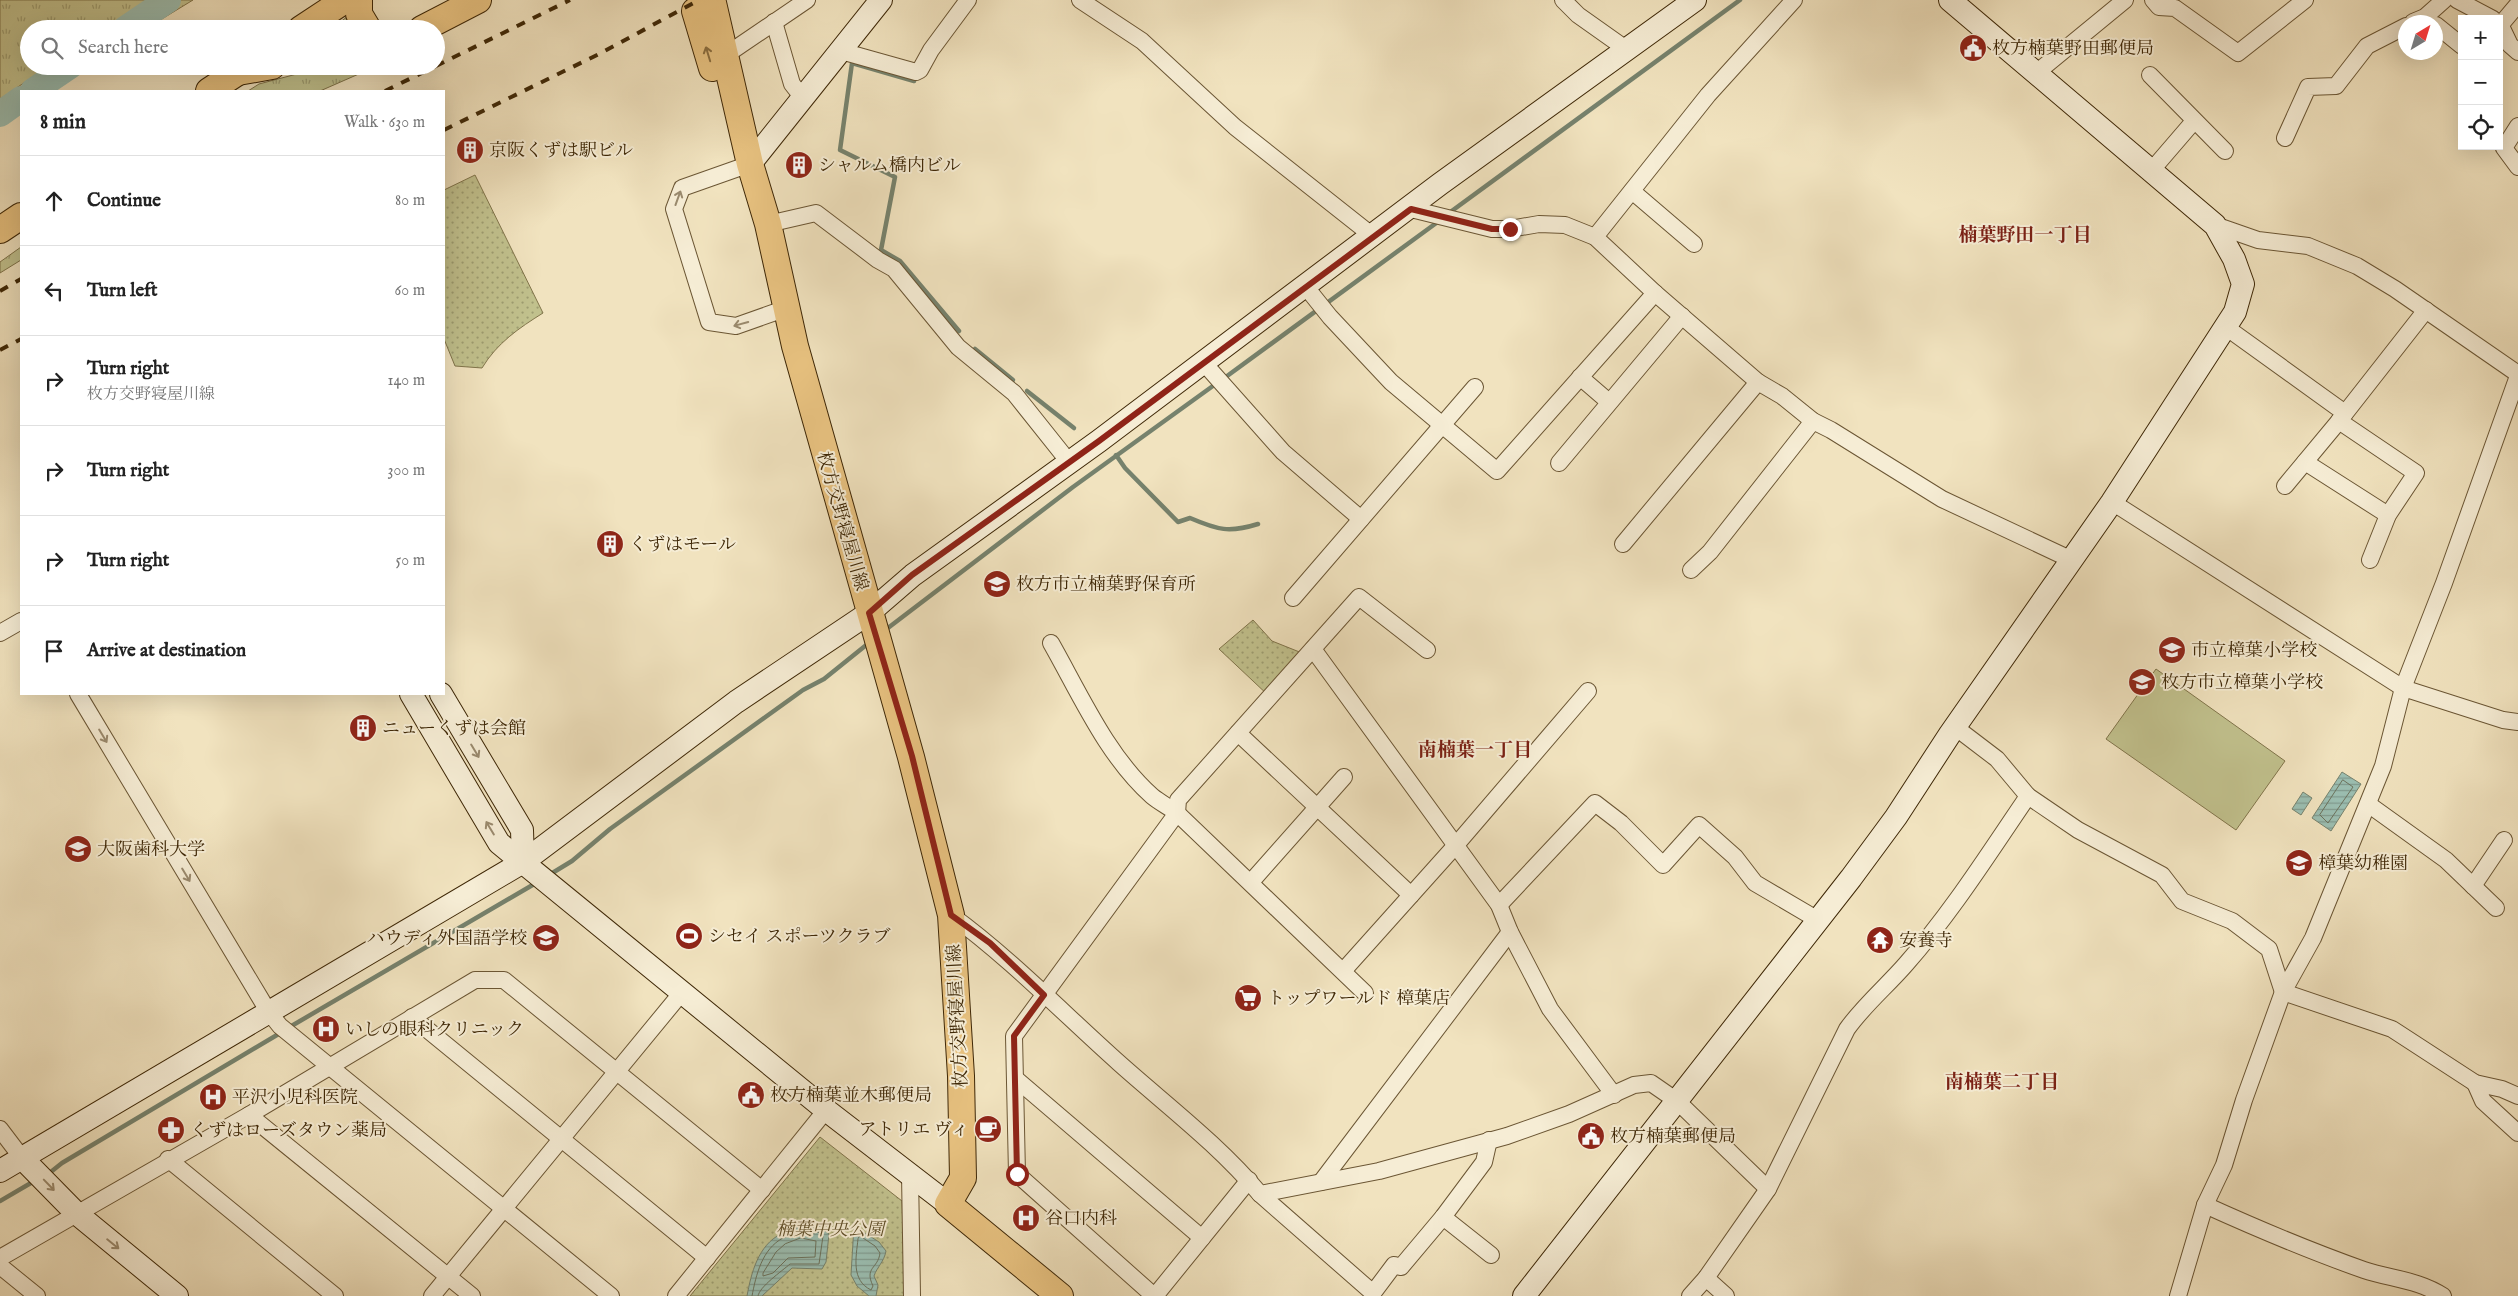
<!DOCTYPE html>
<html lang="en">
<head>
<meta charset="utf-8">
<style>
	body { margin:0; font-family:"IM FELL English","Noto Serif JP",serif; background:#f2f2f2; color:#222 }
	.controls { position:absolute; right:15px; top:15px; display:grid; overflow:hidden; border-radius:0px; box-shadow:0 5px 20px #0002 }
	.controls button { width:45px; height:45px; display:grid; place-items:center; padding:0; border:0; border-bottom:1px solid #e0e0e0; background:#fff; color:#222; font:25px sans-serif }
	.compass { position:absolute; left:2398px; top:15px; width:45px; height:45px; border-radius:50%; background:#fff; box-shadow:0 5px 20px #0002; rotate:38deg }
	.stop { position:absolute; width:15px; height:15px; margin:-11px; border:4px solid #8f2418; border-radius:50%; background:#fff }
	.stop.end { background:#8f2418; border-color:#fff; box-shadow:0 1px 5px #0008 }
	.list { margin:0; padding:0; list-style:none }
	h2 { display:flex; justify-content:space-between; align-items:center; height:65px; margin:0; padding:0 20px; font-size:21px }
	h2 small { font-size:16px; font-weight:400; color:#767676 }
	.list li { display:grid; grid-template-columns:32px 1fr auto; gap:15px; align-items:center; box-sizing:border-box; height:90px; padding:0 20px; border-top:1px solid #e0e0e0 }
	.list b { display:block; font-size:19px; white-space:nowrap }
	.list p { margin:0; font-size:16px; white-space:nowrap; color:#767676 }
	.list em { font-size:16px; font-style:normal; color:#767676 }
	.icon { flex:none; width:28px; height:28px; fill:none; stroke:currentColor; stroke-width:2; stroke-linecap:round; stroke-linejoin:round }
	.map { position:relative; flex:none; width:2518px; height:1296px; overflow:hidden }
	.search { position:absolute; background:#fff; box-shadow:0 5px 20px #0002; left:20px; top:20px; width:425px; height:55px; display:flex; align-items:center; gap:12px; box-sizing:border-box; padding:0 18px; border-radius:28px; color:#767676; font-size:19px }
	.panel { position:absolute; background:#fff; box-shadow:0 5px 20px #0002; left:20px; top:90px; width:425px; height:605px; border-radius:0px }
	.map>svg:first-child { display:block }
	.grass { fill:url(#grass-tufts); stroke:#80744a }
	.park { fill:url(#park-dots); stroke:#80744a }
	.garden { fill:#c1c18d; stroke:#80744a }
	.water { fill:url(#water-rules); stroke:#76826d }
	.lines { fill:none; stroke-linecap:round; stroke-linejoin:round }
	.shore { stroke:#6c725c; stroke-width:1 }
	.stream { stroke:#76826d; stroke-width:4.5 }
	.river { stroke:#9bbeb1; stroke-width:26 }
	.street-casing { stroke:#6b5634; stroke-width:18 }
	.secondary-casing { stroke:#3e2706; stroke-width:24 }
	.primary-casing { stroke:#3e2706; stroke-width:28 }
	.street { stroke:#f6edd5; stroke-width:16 }
	.secondary { stroke:#f6edd5; stroke-width:22 }
	.primary { stroke:#e8c280; stroke-width:26 }
	.rail { stroke:#3e2706; stroke-width:4; stroke-dasharray:9 9; stroke-linecap:butt }
	.oneway { stroke:#8a6d3d }
	.oneway2 { stroke:#9a8a6e }
	.route { stroke:#8f2418; stroke-width:6 }
	.labels { text-anchor:middle; stroke-width:4; stroke-linejoin:round; paint-order:stroke }
	.poi-label { font-size:18px; fill:#3e2706; stroke:#f6edd5; text-anchor:start }
	.street-label { font-size:18px; fill:#3e2706; stroke:#f6edd5 }
	.park-label { font-size:18px; font-style:italic; fill:#5f4e28; stroke:#f6edd5 }
	.neighbourhood-label { font-size:19px; font-weight:bold; fill:#7a1f14; stroke:#f6edd5 }
</style>
</head>
<body>
<div class="map">
<svg width="2518" height="1296" viewBox="0 0 2518 1296">
	<defs>
		<pattern id="grass-tufts" width="24" height="20" patternUnits="userSpaceOnUse" patternTransform="scale(1.25)"><rect width="24" height="20" fill="#c1c18d"/><path d="M3 7l-1-3M5 7V3M7 7l1-3M15 17l-1-3M17 17v-4M19 17l1-3" fill="none" stroke="#9e9d71"/></pattern>
		<pattern id="park-dots" width="8" height="8" patternUnits="userSpaceOnUse" patternTransform="scale(1.25)"><rect width="8" height="8" fill="#c1c18d"/><path d="M2 2h.1M6 6h.1" fill="none" stroke="#9e9d71" stroke-width="1.8" stroke-linecap="round"/></pattern>
		<pattern id="water-rules" width="6" height="5" patternUnits="userSpaceOnUse" patternTransform="scale(1.25)"><rect width="6" height="5" fill="#9bbeb1"/><path d="M0 2.5h6" fill="none" stroke="#809a8e"/></pattern>
	</defs>
	<rect width="100%" height="100%" fill="#f1e3bf"/>
	<filter id="stains"><feTurbulence type="fractalNoise" baseFrequency=".004" numOctaves="4"/><feColorMatrix values="0 0 0 0 .2 0 0 0 0 .09 0 0 0 0 .02 0 0 0 .5 -.17"/></filter>
	<radialGradient id="worn" r=".72"><stop offset=".6" stop-color="#630" stop-opacity="0"/><stop offset="1" stop-color="#630" stop-opacity=".3"/></radialGradient>
	<g class="grass">
		<polygon points="0,0 193,0 152,25 138,7 105,29 29,29 29,66 49,66 0,99"/>
		<polygon points="349,15 358,29 332,29"/>
		<polygon points="327,66 377,66 320,91 248,91 259,84"/>
		<polygon points="21,247 21,260 0,273 0,262"/>
	</g>
	<g class="park">
		<path d="M475 175 543 313C519 328 497 343 482 368L455 366 444 339V190Z"/>
		<polygon points="1253,620 1272,641 1307,655 1270,697 1219,649"/>
		<polygon points="820,1137 902,1201 905,1296 690,1296"/>
	</g>
	<polygon class="garden" points="2156,669 2285,761 2236,830 2106,739"/>
	<g class="water">
		<polygon points="2342,772 2361,784 2331,831 2312,818"/>
		<polygon points="2303,792 2312,798 2301,815 2292,809"/>
		<path d="M802 1224 810 1229 818 1225 829 1234 826 1262 822 1269 792 1268 762 1296H747C751 1274 758 1245 781 1234 788 1230 795 1228 802 1224Z"/>
		<path d="M854 1226 879 1242 886 1251C884 1262 877 1267 874 1276L878 1285 876 1296H869L857 1286 851 1275Z"/>
	</g>
	<g class="lines">
		<g class="shore">
			<polygon points="2343,780 2353,787 2328,823 2320,815"/>
			<path d="M860 1236 875 1246 880 1253C878 1269 864 1267 873 1286L871 1290C851 1280 856 1258 858 1239Z"/>
			<polygon points="801,1238 816,1241 815,1257 788,1258 773,1273 763,1276 763,1273 776,1252 785,1244"/>
			<path d="M752 1296C756 1275 762 1249 783 1238 789 1235 795 1234 801 1230L810 1234 818 1232 823 1236 819 1264H790C782 1271 759 1287 758 1296"/>
		</g>
		<g class="stream">
			<polyline points="914,81 852,63 840,150 895,177 881,250 900,261 959,331"/>
			<polyline points="1449,213 1740,0"/>
			<polyline points="975,349 1013,380"/>
			<polyline points="1223,379 1439,221"/>
			<polyline points="1027,391 1074,428"/>
			<path d="M1116 455 1125 468 1178 522 1190 518C1218 530 1229 533 1258 524"/>
			<polyline points="884,631 1073,487 1217,383"/>
			<polyline points="549,875 572,861 610,829 803,690 824,679 870,642"/>
			<polyline points="288,1028 536,883"/>
			<polyline points="47,1175 62,1163 282,1032"/>
			<polyline points="0,1201 36,1180"/>
		</g>
		<g class="river">
			<polyline points="125,29 168,0"/>
			<polyline points="33,91 70,66"/>
			<polyline points="0,114 21,99"/>
		</g>
		<g class="street-casing">
			<g id="street">
				<polyline points="1080,0 1142,41 1235,127 1374,237"/>
				<polyline points="1563,0 1578,15 1626,49"/>
				<polyline points="2153,0 2159,7 2175,8 2238,53 2305,0"/>
				<polyline points="2457,0 2493,19"/>
				<polyline points="774,22 792,84 803,98"/>
				<polyline points="2413,22 2425,17 2444,0"/>
				<polyline points="2499,22 2510,45 2518,52"/>
				<polyline points="2502,23 2518,4"/>
				<polyline points="2436,25 2462,46"/>
				<polyline points="841,51 916,72 920,70 931,50 968,0"/>
				<polyline points="726,55 807,0"/>
				<polyline points="2035,74 2125,0"/>
				<polyline points="2150,75 2225,151"/>
				<polyline points="2518,126 2504,148 2518,167"/>
				<polyline points="2285,138 2308,87 2336,86 2367,46 2406,26"/>
				<polyline points="750,164 682,188 674,209 709,322 736,326 787,308"/>
				<polyline points="2151,171 2194,121"/>
				<polyline points="1632,191 1694,244"/>
				<polyline points="1411,209 1492,229 1510,229 1539,224 1565,225 1595,237 1655,293 1758,382 1782,396 1813,421 1831,430 1942,499 2072,560"/>
				<polyline points="768,224 816,213 878,260 894,269 958,347 1014,393 1069,462"/>
				<polyline points="2215,225 2258,240 2308,246 2357,266 2395,289 2518,374"/>
				<polyline points="1595,237 1708,95 1794,0"/>
				<polyline points="1306,287 1330,317 1391,382 1497,471 1655,293"/>
				<polyline points="2227,328 2345,413"/>
				<polyline points="1203,362 1283,452 1361,519"/>
				<polyline points="1580,377 1609,402"/>
				<polyline points="2305,462 2388,515"/>
				<polyline points="1559,463 1682,316"/>
				<polyline points="2285,486 2339,421"/>
				<polyline points="2112,502 2403,688 2503,720 2518,722"/>
				<polyline points="1623,544 1758,382"/>
				<polyline points="2370,560 2388,515 2416,473 2339,421 2426,310"/>
				<polyline points="1691,570 1710,552 1813,421"/>
				<polyline points="1293,598 1475,387"/>
				<polyline points="0,633 21,621"/>
				<path d="M1051 643C1080 694 1107 756 1152 796 1159 802 1169 807 1177 813L1365 993"/>
				<polyline points="1313,649 1499,905 1510,932 1550,1009 1614,1095"/>
				<polyline points="78,694 268,1011 280,1026 611,1296"/>
				<polyline points="1955,727 1997,759 2028,796 2078,830 2162,875 2182,901 2232,921 2269,949 2283,992"/>
				<polyline points="1238,733 1411,895"/>
				<polyline points="2368,804 2446,860 2496,908"/>
				<polyline points="1251,882 1344,777"/>
				<polyline points="2473,886 2504,840"/>
				<polyline points="1499,905 1595,803 1621,823 1663,865 1699,825 1735,857 1755,883 1818,920"/>
				<path d="M951 915C1011 959 1063 1013 1119 1063 1166 1105 1219 1145 1260 1194L1379 1171 1507 1136 1569 1114 1634 1085 1651 1083 1677 1101 1768 1189"/>
				<polyline points="1344,970 1456,845 1588,691"/>
				<polyline points="2283,992 2392,1029 2475,1083 2502,1089 2518,1096"/>
				<polyline points="412,1017 707,1258"/>
				<polyline points="1016,1079 1202,1238"/>
				<polyline points="2475,1083 2483,1101 2518,1133"/>
				<polyline points="249,1115 472,1296"/>
				<polyline points="0,1129 22,1158"/>
				<polyline points="168,1159 335,1296"/>
				<polyline points="910,1174 912,1296"/>
				<polyline points="1321,1182 1510,932"/>
				<polyline points="1260,1194 1373,1293 1394,1265 1401,1267 1443,1217 1484,1162 1489,1140"/>
				<path d="M2205 1205C2258 1229 2310 1251 2364 1270 2391 1279 2419 1280 2443 1296"/>
				<polyline points="1443,1217 1491,1255"/>
				<polyline points="0,1258 249,1115 475,980 504,980 762,1190"/>
				<polyline points="0,1266 37,1296"/>
				<polyline points="1706,1278 1726,1296"/>
				<polyline points="432,1296 683,991"/>
				<polyline points="676,1296 826,1110"/>
				<polyline points="1154,1296 1017,1174 1014,1036 1177,813 1178,800 1359,597 1427,650"/>
				<polyline points="1155,1296 1249,1180"/>
				<path d="M1690 1296 1706 1278 1768 1189 1847 1029C1864 1005 1887 986 1906 964 1952 912 1989 853 2028 796"/>
				<polyline points="2178,1296 2205,1205 2224,1165 2244,1100 2283,992 2313,938 2383,766 2403,688 2444,583 2518,376"/>
			</g>
		</g>
		<g class="secondary-casing">
			<g id="secondary">
				<polyline points="750,164 881,0"/>
				<polyline points="411,694 499,843 826,1110 948,1204"/>
				<polyline points="441,694 522,830 523,862"/>
				<polyline points="22,1158 76,1213 177,1296"/>
				<polyline points="0,1171 523,862 736,702 869,613 913,575 1099,441 1440,184 1695,0"/>
				<polyline points="1524,1296 1851,878 1896,817 1950,734 2112,502 2235,312 2243,284 2234,259 2215,225 1950,0"/>
			</g>
		</g>
		<g class="primary-casing">
			<g id="primary">
				<polyline points="359,0 359,14 368,29"/>
				<polyline points="713,3 750,164 768,224 795,346 911,757 951,915 961,1076 963,1178 948,1204 1060,1296"/>
				<polyline points="695,11 712,68"/>
				<polyline points="301,29 345,0"/>
				<polyline points="422,29 478,0"/>
				<polyline points="238,72 272,66"/>
				<polyline points="209,91 247,66"/>
				<polyline points="0,230 21,216"/>
			</g>
		</g>
		<use href="#street" class="street"/>
		<use href="#secondary" class="secondary"/>
		<use href="#primary" class="primary"/>
		<g class="rail">
			<polyline points="436,66 570,0"/>
			<polyline points="385,91 436,66"/>
			<polyline points="444,130 599,54 699,0"/>
			<polyline points="0,291 21,279"/>
			<polyline points="0,350 21,339"/>
		</g>
	</g>
	<defs><path id="oneway-shaft" d="M-6 0H5M1.5-3L5.5 0L1.5 3" fill="none" stroke-width="1.6" stroke-linecap="round" stroke-linejoin="round" transform="scale(1.25)"/></defs>
	<use class="oneway" href="#oneway-shaft" transform="translate(708 54) rotate(-107)"/>
	<g class="oneway2">
		<use href="#oneway-shaft" transform="translate(678 198) rotate(-70)"/>
		<use href="#oneway-shaft" transform="translate(741 324) rotate(165)"/>
		<use href="#oneway-shaft" transform="translate(103 736) rotate(59)"/>
		<use href="#oneway-shaft" transform="translate(475 751) rotate(59)"/>
		<use href="#oneway-shaft" transform="translate(490 828) rotate(-121)"/>
		<use href="#oneway-shaft" transform="translate(186 875) rotate(59)"/>
		<use href="#oneway-shaft" transform="translate(49 1185) rotate(46)"/>
		<use href="#oneway-shaft" transform="translate(113 1244) rotate(39)"/>
	</g>
	<g class="lines">
		<polyline class="route" points="1017,1174 1014,1036 1044,995 990,943 951,915 912,756 869,613 912,575 1099,441 1411,209 1492,229 1510,229"/>
	</g>
	<defs>
		<g id="civic-disc" transform="scale(1.4375)"><circle r="9.5" fill="#8f2418" stroke="#f6edd5"/><path d="M-.6-6.5H3V-4.5H.6V-3L4-1V1h2V6H-6V1h2V-1L-.6-3ZM-1.2 2.5V6h2.4V2.5Z" fill="#fff"/></g>
		<g id="building-disc" transform="scale(1.4375)"><circle r="9.5" fill="#8f2418" stroke="#f6edd5"/><path d="M-4-6H4V6H1V3H-1V6H-4ZM-2.5-4.3h1.7v1.8h-1.7ZM.8-4.3h1.7v1.8H.8ZM-2.5-1h1.7V.8h-1.7ZM.8-1h1.7V.8H.8Z" fill="#fff"/></g>
		<g id="school-disc" transform="scale(1.4375)"><circle r="9.5" fill="#8f2418" stroke="#f6edd5"/><path d="M0-5L7-2L0 1L-7-2ZM-4 1L0 2.5L4 1V4Q0 6-4 4Z" fill="#fff"/></g>
		<g id="university-disc" transform="scale(1.4375)"><circle r="9.5" fill="#8f2418" stroke="#f6edd5"/><path d="M0-5L7-2L0 1L-7-2ZM-4 1L0 2.5L4 1V4Q0 6-4 4Z" fill="#fff"/></g>
		<g id="stadium-disc" transform="scale(1.4375)"><circle r="9.5" fill="#8f2418" stroke="#f6edd5"/><path d="M0-5a6.5 5 0 1 0 0 10a6.5 5 0 1 0 0-10ZM-3.5-1.8h7v3.6h-7Z" fill="#fff"/></g>
		<g id="temple-disc" transform="scale(1.4375)"><circle r="9.5" fill="#8f2418" stroke="#f6edd5"/><path d="M0-6L5-2H3V0L6.5 2.5H4V6H1.5V3h-3V6H-4V2.5H-6.5L-3 0V-2H-5Z" fill="#fff"/></g>
		<g id="supermarket-disc" transform="scale(1.4375)"><circle r="9.5" fill="#8f2418" stroke="#f6edd5"/><path d="M-6-5.5h2.5l.6 2H6L4.5 2H-2.5L-4.4-4H-6ZM-1.5 3.2a1.3 1.3 0 1 0 .1 0ZM3 3.2a1.3 1.3 0 1 0 .1 0Z" fill="#fff"/></g>
		<g id="hospital-disc" transform="scale(1.4375)"><circle r="9.5" fill="#8f2418" stroke="#f6edd5"/><path d="M-5-5h3v3.5h4V-5h3V5h-3V1.5h-4V5h-3Z" fill="#fff"/></g>
		<g id="cafe-disc" transform="scale(1.4375)"><circle r="9.5" fill="#8f2418" stroke="#f6edd5"/><path d="M-5.5-4.5H6V0H3Q3 3.5 0 3.5H-2.5Q-5.5 3.5-5.5 0ZM3-3.2v2h1.7v-2ZM-6 4.5H4V6H-6Z" fill="#fff"/></g>
		<g id="pharmacy-disc" transform="scale(1.4375)"><circle r="9.5" fill="#8f2418" stroke="#f6edd5"/><path d="M-2-6h4v4h4v4h-4v4h-4v-4h-4v-4h4Z" fill="#fff"/></g>
	</defs>
	<g fill-rule="evenodd">
		<use href="#civic-disc" x="1973" y="48"/>
		<use href="#building-disc" x="470" y="150"/>
		<use href="#building-disc" x="799" y="165"/>
		<use href="#building-disc" x="610" y="544"/>
		<use href="#school-disc" x="997" y="584"/>
		<use href="#school-disc" x="2172" y="650"/>
		<use href="#school-disc" x="2142" y="682"/>
		<use href="#building-disc" x="363" y="728"/>
		<use href="#university-disc" x="78" y="849"/>
		<use href="#school-disc" x="2299" y="863"/>
		<use href="#stadium-disc" x="689" y="936"/>
		<use href="#school-disc" x="546" y="938"/>
		<use href="#temple-disc" x="1880" y="940"/>
		<use href="#supermarket-disc" x="1248" y="998"/>
		<use href="#hospital-disc" x="326" y="1029"/>
		<use href="#civic-disc" x="751" y="1095"/>
		<use href="#hospital-disc" x="213" y="1097"/>
		<use href="#cafe-disc" x="988" y="1129"/>
		<use href="#pharmacy-disc" x="171" y="1130"/>
		<use href="#civic-disc" x="1591" y="1136"/>
		<use href="#hospital-disc" x="1026" y="1218"/>
	</g>
	<g class="labels">
		<g class="poi-label">
			<text x="1992" y="54">枚方楠葉野田郵便局</text>
			<text x="489" y="156">京阪くずは駅ビル</text>
			<text x="818" y="171">シャルム橋内ビル</text>
			<text x="629" y="550">くずはモール</text>
			<text x="1016" y="590">枚方市立楠葉野保育所</text>
			<text x="2191" y="656">市立樟葉小学校</text>
			<text x="2161" y="688">枚方市立樟葉小学校</text>
			<text x="382" y="734">ニューくずは会館</text>
			<text x="97" y="855">大阪歯科大学</text>
			<text x="2318" y="869">樟葉幼稚園</text>
			<text x="708" y="942">シセイ スポーツクラブ</text>
			<text x="527" y="944" text-anchor="end">ハウディ外国語学校</text>
			<text x="1899" y="946">安養寺</text>
			<text x="1267" y="1004">トップワールド 樟葉店</text>
			<text x="345" y="1035">いしの眼科クリニック</text>
			<text x="770" y="1101">枚方楠葉並木郵便局</text>
			<text x="232" y="1103">平沢小児科医院</text>
			<text x="969" y="1135" text-anchor="end">アトリエ ヴィ</text>
			<text x="190" y="1136">くずはローズタウン薬局</text>
			<text x="1610" y="1142">枚方楠葉郵便局</text>
			<text x="1045" y="1224">谷口内科</text>
		</g>
		<g class="street-label">
			<text transform="translate(843 521) rotate(74)" y="6">枚方交野寝屋川線</text>
			<text transform="translate(957 1016) rotate(-93)" y="6">枚方交野寝屋川線</text>
		</g>
		<g class="park-label">
			<text x="830" y="1235">楠葉中央公園</text>
		</g>
		<g class="neighbourhood-label">
			<text x="2025" y="241">楠葉野田一丁目</text>
			<text x="1475" y="756">南楠葉一丁目</text>
			<text x="2002" y="1088">南楠葉二丁目</text>
		</g>
	</g>
	<rect width="100%" height="100%" filter="url(#stains)"/>
	<rect width="100%" height="100%" fill="url(#worn)"/>
</svg>
<div class="controls">
<button>+</button>
<button>−</button>
<button><svg class="icon" aria-label="locate" viewBox="0 0 24 24"><circle cx="12" cy="12" r="6"/><path d="M12 2v4M12 18v4M2 12h4M18 12h4"/></svg></button>
</div>
<svg class="compass" viewBox="-18 -18 36 36"><path d="M0-13l5 13h-10z" fill="#e53935"/><path d="M0 13l5-13h-10z" fill="#767676"/></svg>
<div class="stop" style="left:1017px;top:1174px"></div>
<div class="stop end" style="left:1510px;top:229px"></div>
<div class="search"><svg class="icon" aria-label="search" viewBox="0 0 24 24"><circle cx="10" cy="10" r="6"/><path d="M15 15l6 6"/></svg>Search here</div>
<section class="panel">
<h2>8 min<small>Walk · 630 m</small></h2>
<ul class="list">
<li><svg class="icon" aria-label="ahead" viewBox="0 0 24 24"><path d="M12 20V5M6 11l6-6 6 6"/></svg><div><b>Continue</b></div><em>80 m</em></li>
<li><svg class="icon" aria-label="left" viewBox="0 0 24 24"><path d="M17 20v-9H6M10 6l-5 5 5 5"/></svg><div><b>Turn left</b></div><em>60 m</em></li>
<li><svg class="icon" aria-label="right" viewBox="0 0 24 24"><path d="M7 20v-9h11M14 6l5 5-5 5"/></svg><div><b>Turn right</b><p>枚方交野寝屋川線</p></div><em>140 m</em></li>
<li><svg class="icon" aria-label="right" viewBox="0 0 24 24"><path d="M7 20v-9h11M14 6l5 5-5 5"/></svg><div><b>Turn right</b></div><em>300 m</em></li>
<li><svg class="icon" aria-label="right" viewBox="0 0 24 24"><path d="M7 20v-9h11M14 6l5 5-5 5"/></svg><div><b>Turn right</b></div><em>50 m</em></li>
<li><svg class="icon" aria-label="arrive" viewBox="0 0 24 24"><path d="M6 21V4h12l-3 4 3 4H6"/></svg><div><b>Arrive at destination</b></div></li>
</ul>
</section>
</div>
</body>
</html>
